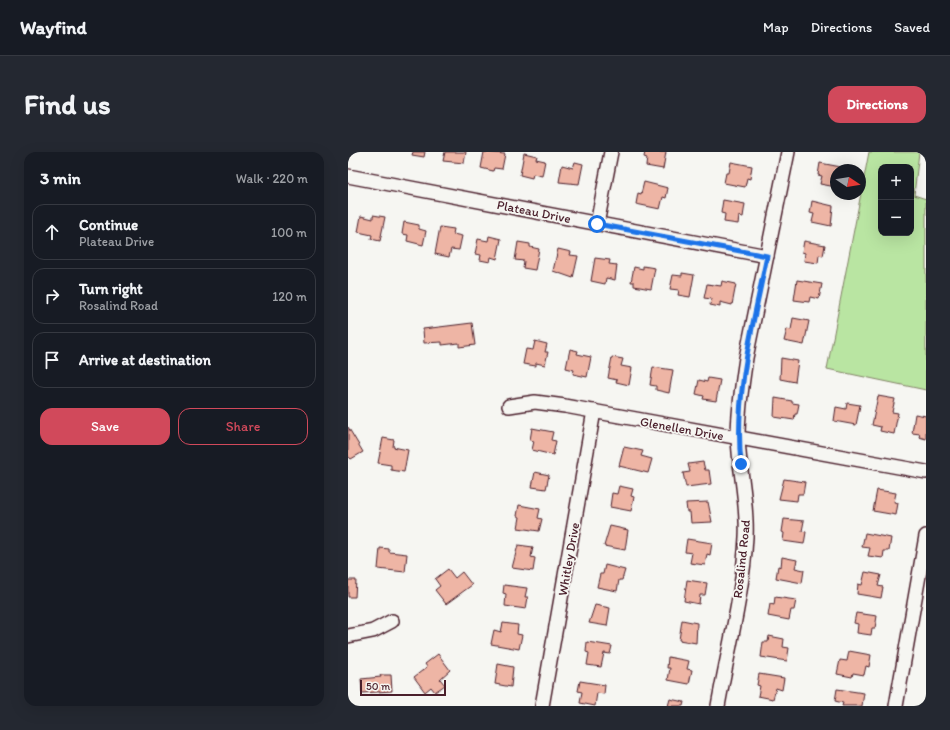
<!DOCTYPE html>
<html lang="en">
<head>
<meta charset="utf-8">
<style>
	body { margin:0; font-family:Itim,sans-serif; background:#242831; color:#f1f3f6 }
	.controls { position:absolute; right:12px; top:12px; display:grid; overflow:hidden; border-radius:8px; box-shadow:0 4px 16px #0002 }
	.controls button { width:36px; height:36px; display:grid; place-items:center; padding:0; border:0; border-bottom:1px solid #363941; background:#171b24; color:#f1f3f6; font:20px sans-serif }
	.compass { position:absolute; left:482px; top:12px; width:36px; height:36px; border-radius:50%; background:#171b24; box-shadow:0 4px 16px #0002; rotate:102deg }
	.scale { position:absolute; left:12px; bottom:10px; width:86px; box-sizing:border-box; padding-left:4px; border:2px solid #4a1f2b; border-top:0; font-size:11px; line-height:14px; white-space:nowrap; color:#4a1f2b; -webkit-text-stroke:3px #f6f6f2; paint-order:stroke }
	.stop { position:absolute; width:12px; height:12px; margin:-9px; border:3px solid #1a73e8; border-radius:50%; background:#fff }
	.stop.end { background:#1a73e8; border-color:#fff; box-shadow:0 1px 4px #0008 }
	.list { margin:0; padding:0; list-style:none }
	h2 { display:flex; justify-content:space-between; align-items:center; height:52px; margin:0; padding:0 16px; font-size:17px }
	h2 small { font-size:13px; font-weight:400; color:#9ea1a6 }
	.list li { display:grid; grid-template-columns:26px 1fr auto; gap:12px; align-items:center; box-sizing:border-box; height:56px; margin:0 8px 8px; padding:0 8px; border:1px solid #363941; border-radius:12px }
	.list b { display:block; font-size:15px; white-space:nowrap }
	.list p { margin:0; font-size:13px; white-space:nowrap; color:#9ea1a6 }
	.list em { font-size:13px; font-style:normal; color:#9ea1a6 }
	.actions { display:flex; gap:8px; padding:12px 16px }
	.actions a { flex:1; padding:9px 0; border:1px solid #d1495b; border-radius:12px; text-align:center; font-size:14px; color:#d1495b }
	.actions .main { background:#d1495b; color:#fff }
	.icon { flex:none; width:22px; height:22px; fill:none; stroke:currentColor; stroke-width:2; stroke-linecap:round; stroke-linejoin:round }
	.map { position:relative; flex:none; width:578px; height:554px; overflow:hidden; border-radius:12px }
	header { display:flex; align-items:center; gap:24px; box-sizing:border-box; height:56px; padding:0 20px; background:#171b24; border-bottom:1px solid #363941 }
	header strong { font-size:19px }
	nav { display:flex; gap:22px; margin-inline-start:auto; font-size:14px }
	.intro { display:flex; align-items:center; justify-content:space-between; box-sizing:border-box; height:96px; padding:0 24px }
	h1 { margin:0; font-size:28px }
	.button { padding:10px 18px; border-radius:12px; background:#d1495b; color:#fff; font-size:14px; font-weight:700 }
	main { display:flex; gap:24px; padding:0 24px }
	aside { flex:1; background:#171b24; border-radius:12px; box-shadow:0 4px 16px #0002 }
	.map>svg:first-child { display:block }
	.green { fill:#b9e5a2; stroke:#828266; fill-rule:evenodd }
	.building { fill:#eeb5a5; stroke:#4a1f2b }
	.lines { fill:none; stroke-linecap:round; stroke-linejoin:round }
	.minor-casing { stroke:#4a1f2b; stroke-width:16 }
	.minor { stroke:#f6f6f2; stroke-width:13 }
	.route { stroke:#1a73e8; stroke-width:5 }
	.labels { text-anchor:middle; stroke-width:3.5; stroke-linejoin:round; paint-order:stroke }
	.street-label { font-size:13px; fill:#4a1f2b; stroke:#f6f6f2 }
</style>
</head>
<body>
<header>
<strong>Wayfind</strong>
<nav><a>Map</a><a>Directions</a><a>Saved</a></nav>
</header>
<div class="intro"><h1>Find us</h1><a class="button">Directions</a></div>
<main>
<aside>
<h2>3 min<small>Walk · 220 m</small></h2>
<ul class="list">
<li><svg class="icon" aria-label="ahead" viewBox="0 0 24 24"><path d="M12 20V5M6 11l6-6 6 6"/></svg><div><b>Continue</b><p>Plateau Drive</p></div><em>100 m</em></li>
<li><svg class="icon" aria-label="right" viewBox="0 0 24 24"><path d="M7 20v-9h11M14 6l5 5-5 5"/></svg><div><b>Turn right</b><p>Rosalind Road</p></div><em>120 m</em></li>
<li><svg class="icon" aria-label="arrive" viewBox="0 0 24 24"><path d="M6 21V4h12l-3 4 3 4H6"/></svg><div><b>Arrive at destination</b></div></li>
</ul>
<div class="actions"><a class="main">Save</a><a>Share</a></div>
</aside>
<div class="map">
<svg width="578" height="554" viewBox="0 0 578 554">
	<rect width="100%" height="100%" fill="#f6f6f2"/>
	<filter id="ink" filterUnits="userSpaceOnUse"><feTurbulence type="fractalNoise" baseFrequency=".025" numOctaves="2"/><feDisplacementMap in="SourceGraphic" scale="8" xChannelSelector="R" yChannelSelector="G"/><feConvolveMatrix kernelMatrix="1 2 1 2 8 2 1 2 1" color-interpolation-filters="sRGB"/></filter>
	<g filter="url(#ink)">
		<path class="green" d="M521 0H571L566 43 578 47V238L479 217ZM533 15H563V81H533Z"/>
		<g class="building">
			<polygon points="65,0 77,0 76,5 64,3"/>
			<polygon points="97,0 118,0 116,11 95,9"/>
			<polygon points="136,0 157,2 154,17 146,16 145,19 133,16"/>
			<polygon points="297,0 318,0 315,17 298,14 299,6 296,5"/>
			<polygon points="176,1 189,4 188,7 197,9 194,24 185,22 184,26 172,23"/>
			<polygon points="227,10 235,12 231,32 211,30 214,13 225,16"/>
			<polygon points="383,10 404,14 402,27 399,26 397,35 376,31 378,21 381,21"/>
			<polygon points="472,11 493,15 492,18 488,18 488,35 472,32 474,24 470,23"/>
			<polygon points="296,30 320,36 318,46 315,45 312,57 288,52 290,41 293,42"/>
			<polygon points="375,48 397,52 395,65 391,64 390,72 376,70 377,62 373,61"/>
			<polygon points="464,49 485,54 483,74 464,70 466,62 462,61"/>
			<polygon points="25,63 37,65 32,89 23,87 24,83 10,80 13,64 25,67"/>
			<polygon points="56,70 71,73 71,77 78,79 75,93 59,89 60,83 54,82"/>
			<polygon points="92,75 106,77 105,82 114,84 111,98 103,97 101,105 87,102"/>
			<polygon points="141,84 153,87 149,107 143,105 142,110 132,108 133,103 127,102 130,87 140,89"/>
			<polygon points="456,89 477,93 475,104 471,103 470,111 456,109 457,101 454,100"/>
			<polygon points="170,90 182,92 182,95 191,97 187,118 175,116 176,109 167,108"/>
			<polygon points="210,97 223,100 222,103 230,104 225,126 205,119"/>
			<polygon points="247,106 262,108 261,112 269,113 267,128 258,126 257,132 243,129"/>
			<polygon points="295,114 307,116 303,137 286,134 286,130 283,130 286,115 295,117"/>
			<polygon points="334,121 346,123 342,145 330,143 331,138 322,137 325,123 334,124"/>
			<polygon points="449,128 474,132 471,147 462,145 461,150 446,148"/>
			<polygon points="374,129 388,132 384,153 372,150 372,155 362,153 363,147 356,146 359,132 373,134"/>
			<polygon points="445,166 461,169 456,193 436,189 439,177 443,178"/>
			<polygon points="124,171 127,193 111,195 111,191 94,193 94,190 76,191 75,177"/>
			<polygon points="187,189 199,192 197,200 200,200 197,213 188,211 188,214 175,212 178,197 185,198"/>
			<polygon points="222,197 230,199 229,202 243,205 239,225 225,222 226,218 218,216"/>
			<polygon points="264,205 275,207 273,214 284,216 281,233 268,230 269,228 260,226"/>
			<polygon points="433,206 450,209 447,230 432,227"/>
			<polygon points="305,215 325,218 321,241 308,238 308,234 302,233"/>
			<polygon points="360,226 372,228 368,249 355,247 356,244 348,242 351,228 359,230"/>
			<polygon points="530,244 547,247 544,260 550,261 546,282 532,279 533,275 524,273"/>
			<polygon points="427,246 444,249 444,251 451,252 449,262 447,262 446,268 426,265"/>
			<polygon points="499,251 512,253 508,273 486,269 488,255 498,257"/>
			<polygon points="567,262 578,264 578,287 571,285 572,282 564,281"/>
			<polygon points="0,275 15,300 3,307 0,304"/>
			<polygon points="184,276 205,280 203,288 208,289 205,303 184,298 186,289 182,288"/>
			<polygon points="35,286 46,288 45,295 60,298 56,320 43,318 43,313 30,311"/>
			<polygon points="276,295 295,299 293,304 304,307 300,321 271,314"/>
			<polygon points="355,310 357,318 361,318 363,332 338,335 335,321 342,320 340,312"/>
			<polygon points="187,320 201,323 198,337 184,335"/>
			<polygon points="436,327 457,330 455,342 450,342 449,349 431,347"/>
			<polygon points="271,334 285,337 283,344 286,345 283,359 262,355 264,341 269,342"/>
			<polygon points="529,338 548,341 546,350 550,351 548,363 525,359"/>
			<polygon points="360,350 364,370 343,371 342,360 339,360 338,351"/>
			<polygon points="171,353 192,357 190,366 194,367 191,379 170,376 172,365 169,364"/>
			<polygon points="436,367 456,369 454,379 458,380 456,392 435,389 436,381 434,380"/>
			<polygon points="262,374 280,378 277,398 256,394"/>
			<polygon points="517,381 543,386 541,399 536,399 535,406 520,404 522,396 514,395"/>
			<polygon points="339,387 364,391 362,403 359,402 357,413 342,411 344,401 337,400"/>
			<polygon points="170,393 185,395 183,405 187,406 185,419 164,416"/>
			<polygon points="32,396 41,397 41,400 59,402 57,420 30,417"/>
			<polygon points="434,405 449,408 447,416 456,418 454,431 428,426 430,414 433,415"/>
			<polygon points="257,413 277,418 274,428 271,428 269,439 249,435 252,422 255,422"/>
			<polygon points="100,417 107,426 114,420 124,433 98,452 87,438 92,434 87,427"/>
			<polygon points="517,420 533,423 530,434 535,435 533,446 509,442 510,432 514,433"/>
			<polygon points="0,428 8,428 7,445 0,445"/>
			<polygon points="339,428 359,431 357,443 352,443 351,452 336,449"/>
			<polygon points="156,433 179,436 177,445 180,445 178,457 157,454 158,442 155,441"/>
			<polygon points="427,445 448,448 446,458 443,458 441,468 420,464 422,452 426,453"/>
			<polygon points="247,453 262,456 259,474 241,471"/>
			<polygon points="508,461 529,464 527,476 524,476 523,483 509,481 510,472 506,471"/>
			<polygon points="334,468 349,471 348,491 331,488"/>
			<polygon points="155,471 170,473 169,482 174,483 171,497 143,492 146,478 153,480"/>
			<polygon points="421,484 436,487 435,495 441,496 439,509 413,505 415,490 420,490"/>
			<polygon points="239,490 264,494 262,502 256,501 253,515 239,513 241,501 238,500"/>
			<polygon points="501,499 523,503 521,515 518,514 516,523 505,521 504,525 489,522 492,508 499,509"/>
			<polygon points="90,502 102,518 92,527 97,533 87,540 83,535 77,540 66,525 79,515 77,512"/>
			<polygon points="320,505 341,509 339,517 344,518 341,532 320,528 322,516 319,516"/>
			<polygon points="150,512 165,515 163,535 147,532"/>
			<polygon points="411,522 436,526 434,538 428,536 425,547 410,544 412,534 409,533"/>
			<polygon points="32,523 43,523 44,539 14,541 13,527 33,525"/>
			<polygon points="232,529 257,533 256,542 249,541 247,554 232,551 234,540 230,539"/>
			<polygon points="489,537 516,541 514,554 494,554 495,551 487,549"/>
			<polygon points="322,547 336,550 335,554 320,554"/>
		</g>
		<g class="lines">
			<g class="minor-casing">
				<g id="minor">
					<polyline points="0,24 419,104"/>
					<polyline points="249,72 263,0"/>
					<polyline points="161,254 187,250 217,254 578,320"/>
					<polyline points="0,484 25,479 44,469"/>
					<polyline points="194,554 246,259"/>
					<path d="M370 554C380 498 395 442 398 385 400 352 391 319 390 285 390 259 394 232 398 206L440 0"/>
					<polyline points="548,554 578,384"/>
				</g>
			</g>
			<use href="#minor" class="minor"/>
		</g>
	</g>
	<g class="lines" filter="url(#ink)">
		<path class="route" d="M249 72 419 104C405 173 386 242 393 312"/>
	</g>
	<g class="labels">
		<g class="street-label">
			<text transform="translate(186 59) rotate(11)" y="5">Plateau Drive</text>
			<text transform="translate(334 276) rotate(10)" y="5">Glenellen Drive</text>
			<text transform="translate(220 407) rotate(-80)" y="5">Whitley Drive</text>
			<text transform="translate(393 407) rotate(-84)" y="5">Rosalind Road</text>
		</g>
	</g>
</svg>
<div class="controls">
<button>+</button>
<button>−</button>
</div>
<svg class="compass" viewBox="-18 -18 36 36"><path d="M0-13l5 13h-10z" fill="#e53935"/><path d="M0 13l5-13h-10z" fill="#9ea1a6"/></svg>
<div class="scale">50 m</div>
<div class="stop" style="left:249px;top:72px"></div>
<div class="stop end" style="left:393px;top:312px"></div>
</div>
</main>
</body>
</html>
